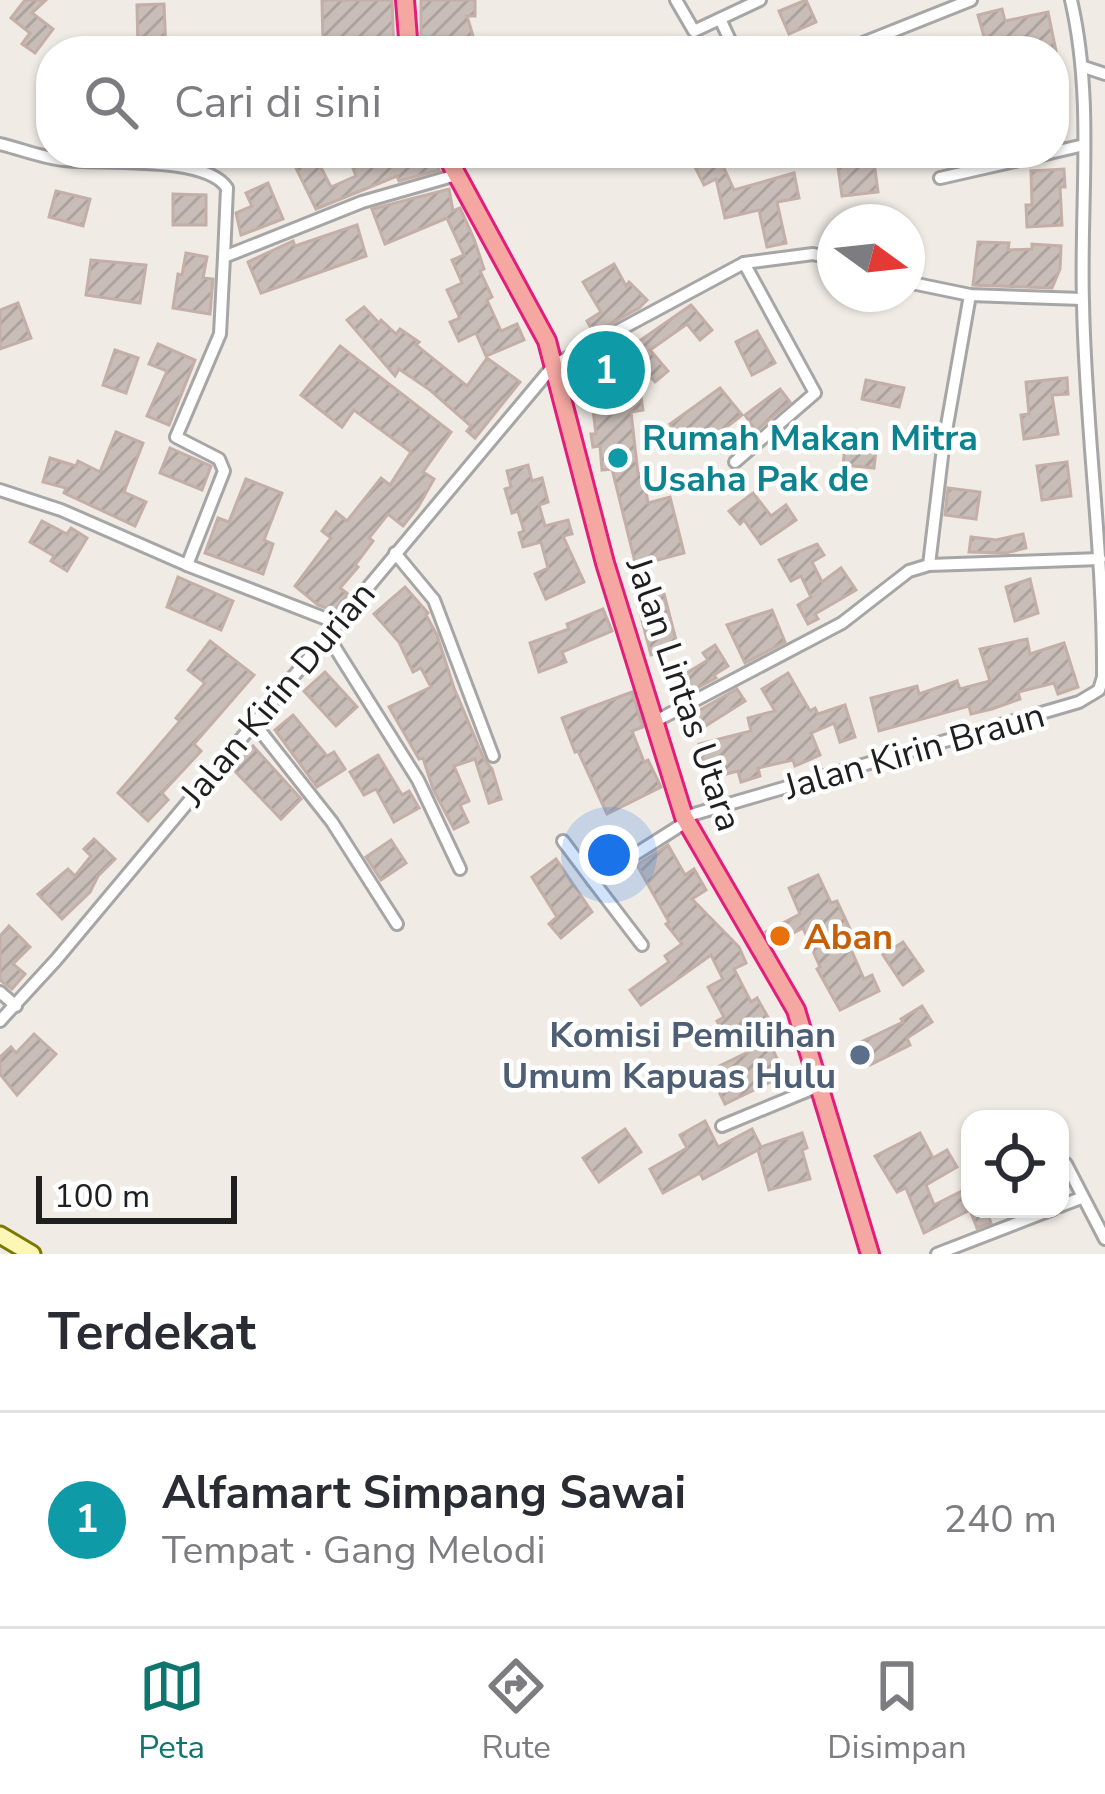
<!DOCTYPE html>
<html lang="id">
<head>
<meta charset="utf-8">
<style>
	body { margin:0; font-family:"Nunito Sans",sans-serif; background:#f2f2f3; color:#2b2b33 }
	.controls { position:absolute; right:36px; bottom:36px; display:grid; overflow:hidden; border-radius:24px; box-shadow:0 3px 9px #0004 }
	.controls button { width:108px; height:108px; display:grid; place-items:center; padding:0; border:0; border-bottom:3px solid #e1e1e2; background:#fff; color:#2b2b33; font:60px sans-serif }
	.compass { position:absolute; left:817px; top:204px; width:108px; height:108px; border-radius:50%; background:#fff; box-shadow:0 3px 9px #0004; rotate:105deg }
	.scale { position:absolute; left:36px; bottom:30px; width:201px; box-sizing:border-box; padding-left:12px; border:6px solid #1f1f1f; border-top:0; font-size:33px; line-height:42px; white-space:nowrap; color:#1f1f1f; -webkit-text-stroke:9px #fff; paint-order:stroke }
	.you { position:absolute; left:609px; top:855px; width:42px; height:42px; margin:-30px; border:9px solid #fff; border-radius:50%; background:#1a73e8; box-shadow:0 0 0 18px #1a73e833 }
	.badge { display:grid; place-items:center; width:78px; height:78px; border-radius:50%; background:#0f766e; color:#fff; font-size:39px; font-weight:700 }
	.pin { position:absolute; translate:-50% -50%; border:6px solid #fff; box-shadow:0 3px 12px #0006 }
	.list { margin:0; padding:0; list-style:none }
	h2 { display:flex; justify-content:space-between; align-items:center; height:156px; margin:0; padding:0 48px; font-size:51px }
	h2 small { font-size:39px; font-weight:400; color:#7c7c81 }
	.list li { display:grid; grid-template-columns:78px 1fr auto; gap:36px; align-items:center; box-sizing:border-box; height:216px; padding:0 48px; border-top:3px solid #e1e1e2 }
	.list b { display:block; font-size:45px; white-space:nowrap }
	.list p { margin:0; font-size:39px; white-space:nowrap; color:#7c7c81 }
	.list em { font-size:39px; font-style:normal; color:#7c7c81 }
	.icon { flex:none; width:66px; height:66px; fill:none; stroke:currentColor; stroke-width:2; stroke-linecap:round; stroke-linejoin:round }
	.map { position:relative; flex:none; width:1105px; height:1254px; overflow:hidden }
	.search { position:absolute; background:#fff; box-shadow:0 3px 9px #0004; left:36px; right:36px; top:36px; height:132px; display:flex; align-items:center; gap:30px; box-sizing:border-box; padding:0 42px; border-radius:48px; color:#7c7c81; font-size:45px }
	.sheet { height:372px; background:#fff }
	nav { display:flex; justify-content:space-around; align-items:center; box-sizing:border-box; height:168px; border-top:3px solid #e1e1e2; background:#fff; font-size:33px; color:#7c7c81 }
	nav a { display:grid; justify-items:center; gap:6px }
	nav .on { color:#0f766e }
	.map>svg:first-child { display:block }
	.building { fill:url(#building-hatch); stroke:#c3afa7; stroke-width:3 }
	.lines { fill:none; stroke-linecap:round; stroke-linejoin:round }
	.minor-casing { stroke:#a6a6a6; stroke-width:16 }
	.secondary-casing { stroke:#7d7900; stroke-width:21 }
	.trunk-casing { stroke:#e41d7c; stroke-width:22 }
	.minor { stroke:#fff; stroke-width:10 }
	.secondary { stroke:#fdf7b7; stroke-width:15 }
	.trunk { stroke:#f5a8a2; stroke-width:16 }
	.culture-dot { fill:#0f9aa8; stroke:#fff; stroke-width:4.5 }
	.food-dot { fill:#e8710a; stroke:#fff; stroke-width:4.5 }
	.service-dot { fill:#5c6f8a; stroke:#fff; stroke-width:4.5 }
	.labels { text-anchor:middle; stroke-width:9; stroke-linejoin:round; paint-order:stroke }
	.culture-label { font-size:36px; font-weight:bold; fill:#0d838f; stroke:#fff; text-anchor:start }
	.street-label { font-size:36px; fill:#1f1f1f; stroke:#fff }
	.food-label { font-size:36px; font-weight:bold; fill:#c56008; stroke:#fff; text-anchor:start }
	.service-label { font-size:36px; font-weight:bold; fill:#4e5e75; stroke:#fff; text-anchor:end }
</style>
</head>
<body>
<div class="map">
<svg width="1105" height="1254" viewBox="0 0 1105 1254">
	<defs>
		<pattern id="building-hatch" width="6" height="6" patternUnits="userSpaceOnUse" patternTransform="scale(3)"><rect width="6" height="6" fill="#c9bdb8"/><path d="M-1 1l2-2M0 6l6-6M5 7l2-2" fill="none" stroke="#aca29e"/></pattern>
	</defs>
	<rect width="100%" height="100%" fill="#f0ebe5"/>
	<g class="building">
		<polygon points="25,0 46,0 32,13 53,29 35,53 22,44 30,33 11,18"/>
		<polygon points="322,0 392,0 394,51 341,51 340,42 323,43"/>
		<polygon points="421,0 475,0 475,16 467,16 473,36 451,43 449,37 421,37"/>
		<polygon points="806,0 816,22 789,34 779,11"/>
		<polygon points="164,4 166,51 138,51 137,5"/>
		<polygon points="1002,9 1005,21 1048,12 1056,51 988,51 978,15"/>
		<polygon points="347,153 432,153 439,170 399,181 397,176 316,209 295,166 315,156 331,187 356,176"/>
		<polygon points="703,153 717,153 734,190 794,173 799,198 777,202 786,243 767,247 759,210 725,218 716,179 704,185 695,167 707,161"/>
		<polygon points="874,162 878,192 842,196 838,167"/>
		<polygon points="1064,169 1065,187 1060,187 1062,225 1027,227 1026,205 1032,205 1031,171"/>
		<polygon points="268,183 283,219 241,235 236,213 252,206 246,193"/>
		<polygon points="449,189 453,211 460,208 474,239 484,269 480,271 492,297 487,300 501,331 517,324 524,340 486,356 476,333 459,341 450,322 460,318 447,290 462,283 452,260 464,255 447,218 385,244 372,209"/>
		<polygon points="56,191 90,199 83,226 49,217"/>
		<polygon points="173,194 206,195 206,225 173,225"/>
		<polygon points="357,225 366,256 261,293 248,262 293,241 295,246"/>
		<polygon points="978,242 1009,243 1008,250 1032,249 1032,244 1061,246 1060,269 1052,288 973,285"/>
		<polygon points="186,253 207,257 203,278 213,279 210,314 173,308 178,274 182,275"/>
		<polygon points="91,260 146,265 140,303 86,295"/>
		<polygon points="614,264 626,286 629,282 647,300 639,308 594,333 587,321 601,312 583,282"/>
		<polygon points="18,303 31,338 0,349 0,310"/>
		<polygon points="691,305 712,330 700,340 687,324 650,350 668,371 655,382 636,361 643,410 631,412 638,474 643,473 648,503 670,497 684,553 636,566 612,469 602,470 600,446 593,447 591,434 596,434 592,402 587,403 583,363 618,356"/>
		<polygon points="364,307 379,323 381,320 396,334 400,329 419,342 416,345 467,386 487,358 520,382 475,438 467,431 471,426 430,390 399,369 395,376 347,320"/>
		<polygon points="757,331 775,363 752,375 736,342"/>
		<polygon points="158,344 195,360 169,425 147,416 167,371 149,364"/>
		<polygon points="340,346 451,432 423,472 434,479 418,507 403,526 388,514 369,538 373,541 355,565 358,567 340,588 348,594 334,611 318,605 295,586 331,538 322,531 336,512 347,521 381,478 390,485 411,452 354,410 342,427 301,395"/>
		<polygon points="115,350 138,358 126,393 103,385"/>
		<polygon points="1067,378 1068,394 1052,395 1058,434 1024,439 1021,415 1029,414 1026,382"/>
		<polygon points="866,380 904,388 899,407 862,399"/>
		<polygon points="720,388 742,415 719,433 716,430 688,450 670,424"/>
		<polygon points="780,389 790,402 756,431 745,415"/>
		<polygon points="116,432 143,443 124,492 146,502 135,526 64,493 66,488 43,482 50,458 76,466 78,461 100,472"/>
		<polygon points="846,439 877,441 874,468 843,465"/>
		<polygon points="170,448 211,466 202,490 160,473"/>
		<polygon points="1067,462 1071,496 1042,500 1037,466"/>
		<polygon points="528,465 532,481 542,478 548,502 539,505 545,526 568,520 572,534 563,536 584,582 546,599 535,574 548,568 541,542 523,547 519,533 524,531 518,511 512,513 505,489 511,487 507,471"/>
		<polygon points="246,479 282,493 264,540 273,544 263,574 205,553 218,518 229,522"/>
		<polygon points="948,488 980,492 976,519 945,515"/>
		<polygon points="753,493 771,516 786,505 796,520 761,544 744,520 740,524 729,511"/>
		<polygon points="42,521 67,534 71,528 87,538 67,571 51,561 54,556 30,542"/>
		<polygon points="1023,534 1026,548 1006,553 969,552 971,537 996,540"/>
		<polygon points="817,544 824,555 812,562 822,582 841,568 856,590 815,614 818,619 808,624 798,605 811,597 801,576 791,581 779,560"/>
		<polygon points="178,577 233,601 221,630 167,607"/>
		<polygon points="1030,579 1038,613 1015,621 1006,587"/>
		<polygon points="405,587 428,613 426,615 437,635 454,688 484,759 492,769 501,799 489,803 475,759 454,766 469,801 460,805 468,822 454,829 433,789 423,758 419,759 389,707 431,687 421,668 413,672 399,642 374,614"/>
		<polygon points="663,590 678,648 651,655 636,597"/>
		<polygon points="603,609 612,631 562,652 566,662 539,672 530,643 569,629 567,624"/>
		<polygon points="772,610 785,642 745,663 727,625"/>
		<polygon points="1027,639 1030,654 1064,643 1078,687 1058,694 1054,683 1018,692 1020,699 992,709 971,714 969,706 879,731 871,698 917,686 919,694 957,681 960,689 990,681 980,649"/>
		<polygon points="210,641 254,675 194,744 201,751 162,793 168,800 148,821 118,793 180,721 176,718 205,683 188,670"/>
		<polygon points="715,645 728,666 714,675 716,678 684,695 675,680 708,660 703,653"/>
		<polygon points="325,672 357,707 336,726 304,691"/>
		<polygon points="788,673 810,711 815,708 818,714 845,705 855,737 840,742 834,723 811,733 820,755 795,766 793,760 758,768 760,776 741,782 738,771 708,779 699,744 751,731 748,718 775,711 762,689"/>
		<polygon points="737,689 745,701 693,734 684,719"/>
		<polygon points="632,692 643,727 632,731 644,762 648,760 661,787 607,814 578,751 575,752 562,718"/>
		<polygon points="293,715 327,756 334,752 345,769 317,787 275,730"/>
		<polygon points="253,746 301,799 281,819 231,767"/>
		<polygon points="378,755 402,795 409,791 419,808 394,822 376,789 364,795 350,772"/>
		<polygon points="94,839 115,859 98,876 90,892 62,919 38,894 68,869 75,876 91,856 84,849"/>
		<polygon points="391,840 406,863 381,880 366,857"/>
		<polygon points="668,845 685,875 694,869 706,890 692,899 739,947 746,963 734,969 751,1002 757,998 769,1019 728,1041 717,1021 724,1017 708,987 723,979 711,955 641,1005 630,990 669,962 665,956 682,944 666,924 669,922 637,865"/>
		<polygon points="556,859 592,912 561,938 549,924 557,917 532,877"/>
		<polygon points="818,875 831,903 837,901 856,942 849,945 864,979 872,975 879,991 840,1010 817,969 820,967 803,928 772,944 766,932 800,914 789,888"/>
		<polygon points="9,926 30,947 13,964 25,974 12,989 0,980 0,936"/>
		<polygon points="903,942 923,971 903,985 883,955"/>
		<polygon points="922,1006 932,1022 907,1038 910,1045 870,1065 859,1043 903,1022 901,1019"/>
		<polygon points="34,1034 56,1054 17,1095 0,1074 0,1057 11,1047 16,1053"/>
		<polygon points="769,1042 785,1075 725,1104 709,1071"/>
		<polygon points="705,1121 718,1147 752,1129 761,1147 802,1133 807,1148 802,1150 810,1179 769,1190 758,1150 703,1179 700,1173 663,1193 650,1169 687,1148 680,1135"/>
		<polygon points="625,1129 641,1152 599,1182 583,1158"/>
		<polygon points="920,1133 933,1158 947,1150 957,1167 926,1185 934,1205 970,1187 970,1209 986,1209 991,1223 977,1228 970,1210 924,1233 906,1188 897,1192 875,1156"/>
	</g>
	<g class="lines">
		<g class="minor-casing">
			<g id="minor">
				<polyline points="676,0 694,31 760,0"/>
				<polyline points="721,21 735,51"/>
				<polyline points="843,51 971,0"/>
				<polyline points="1084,67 1105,74"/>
				<path d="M0 144C21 149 43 158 64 160 101 164 206 155 227 188L224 257"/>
				<polyline points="1054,152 1084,145"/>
				<polyline points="940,178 1050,153"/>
				<polyline points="907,282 970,295 1082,299"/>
				<polyline points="735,462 815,393 744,263"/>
				<polyline points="0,490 61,510 187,565 337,623"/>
				<polyline points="395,553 434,600 493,756"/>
				<polyline points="187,565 224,471 219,459 176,437 220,334 224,257 362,202 456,175"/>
				<polyline points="929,565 943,448 970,295"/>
				<polyline points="327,635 418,780 460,869"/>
				<polyline points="254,723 332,822 397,924"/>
				<polyline points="652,723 842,623 909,571 929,565 1100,559"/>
				<path d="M684 817 1079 702 1099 690 1103 677C1104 552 1085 427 1083 302 1080 201 1094 99 1071 0"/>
				<polyline points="563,841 593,881"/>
				<polyline points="642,945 593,881 686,822"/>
				<polyline points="0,992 16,1006"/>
				<polyline points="0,1021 56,960 554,365 744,263 813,254 835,259"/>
				<polyline points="722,1126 819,1086"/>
				<polyline points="1066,1164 1105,1239"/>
				<polyline points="1060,1206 1081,1198"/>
				<polyline points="937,1254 1053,1209"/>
			</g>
		</g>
		<g class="secondary-casing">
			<polyline id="secondary" points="0,1235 32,1254"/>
		</g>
		<g class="trunk-casing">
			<g id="trunk">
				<polyline points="405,0 409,51"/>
				<polyline points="445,153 547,341 605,563 684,817 796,1010 870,1254"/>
			</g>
		</g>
		<use href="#minor" class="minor"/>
		<use href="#secondary" class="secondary"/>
		<use href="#trunk" class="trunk"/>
	</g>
	<circle class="culture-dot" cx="618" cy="458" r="12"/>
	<circle class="food-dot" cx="780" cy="936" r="12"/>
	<circle class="service-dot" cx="860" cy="1055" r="12"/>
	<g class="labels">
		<g class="culture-label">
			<text x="642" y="450">Rumah Makan Mitra<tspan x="642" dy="41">Usaha Pak de</tspan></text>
		</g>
		<g class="street-label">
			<text transform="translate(277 693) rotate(-50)" y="13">Jalan Kirin Durian</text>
			<text transform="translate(685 694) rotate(71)" y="13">Jalan Lintas Utara</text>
			<text transform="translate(914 750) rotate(-16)" y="13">Jalan Kirin Braun</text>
		</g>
		<g class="food-label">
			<text x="804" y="949">Aban</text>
		</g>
		<g class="service-label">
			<text x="836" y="1047">Komisi Pemilihan<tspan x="836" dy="41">Umum Kapuas Hulu</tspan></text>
		</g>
	</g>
</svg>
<div class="controls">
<button><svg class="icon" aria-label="locate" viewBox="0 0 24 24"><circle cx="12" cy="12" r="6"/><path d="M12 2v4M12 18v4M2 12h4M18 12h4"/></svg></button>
</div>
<svg class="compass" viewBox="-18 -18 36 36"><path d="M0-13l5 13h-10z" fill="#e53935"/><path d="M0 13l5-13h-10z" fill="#7c7c81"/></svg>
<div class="scale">100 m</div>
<div class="you"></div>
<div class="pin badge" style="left:606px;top:370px;background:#0f9aa8">1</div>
<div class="search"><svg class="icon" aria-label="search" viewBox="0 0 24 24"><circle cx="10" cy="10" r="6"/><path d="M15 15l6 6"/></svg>Cari di sini</div>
</div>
<section class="sheet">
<h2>Terdekat<small></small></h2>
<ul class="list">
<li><span class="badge" style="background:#0f9aa8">1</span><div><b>Alfamart Simpang Sawai</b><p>Tempat · Gang Melodi</p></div><em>240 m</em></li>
</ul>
</section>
<nav>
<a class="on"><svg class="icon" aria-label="map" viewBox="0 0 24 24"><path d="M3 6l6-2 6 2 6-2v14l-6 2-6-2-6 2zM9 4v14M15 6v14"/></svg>Peta</a>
<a><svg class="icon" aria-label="directions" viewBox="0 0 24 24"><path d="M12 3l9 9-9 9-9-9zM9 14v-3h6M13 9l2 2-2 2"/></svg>Rute</a>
<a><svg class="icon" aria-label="saved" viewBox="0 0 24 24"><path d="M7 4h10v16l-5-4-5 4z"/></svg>Disimpan</a>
</nav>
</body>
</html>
